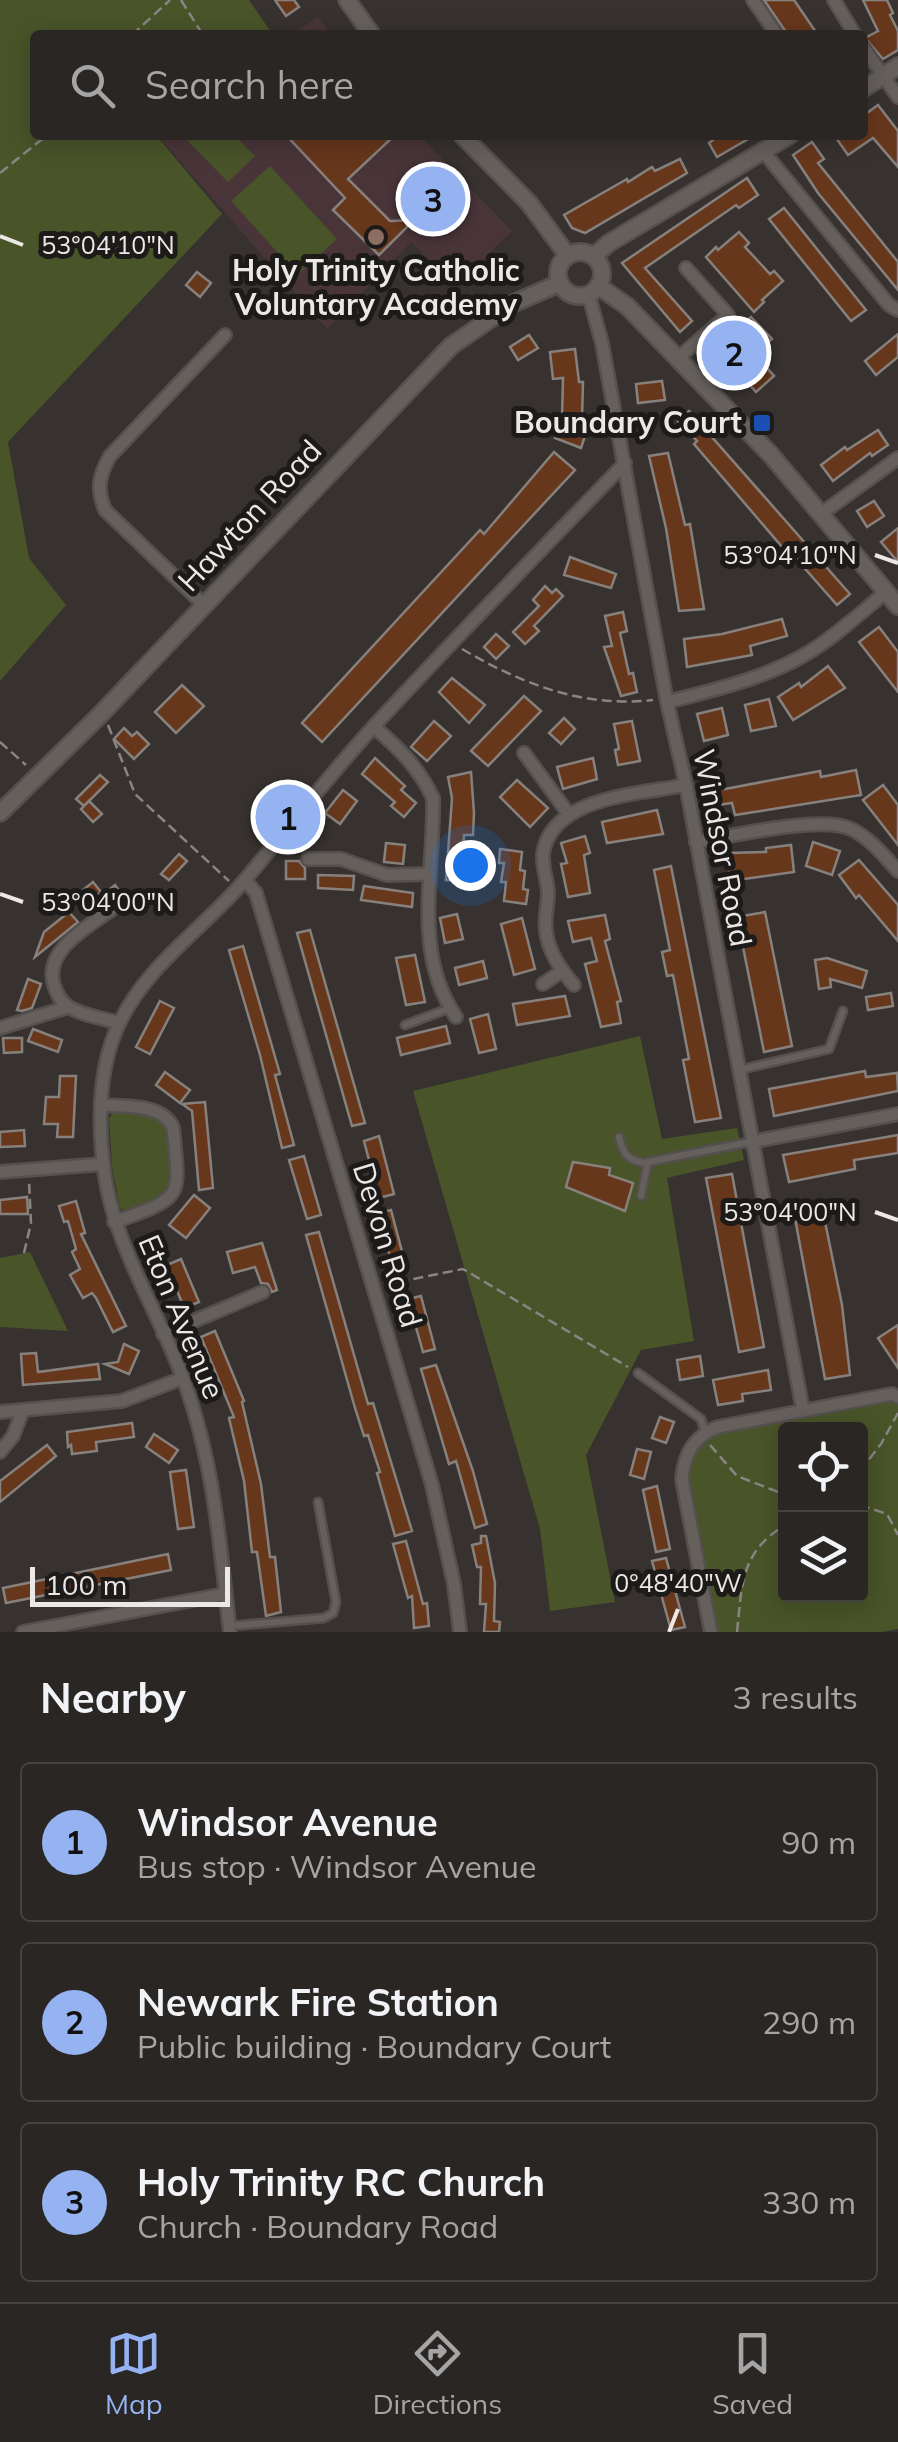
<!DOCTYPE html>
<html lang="en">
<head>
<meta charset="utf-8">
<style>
	body { margin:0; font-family:Mulish,sans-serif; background:#353231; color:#f1f3f6 }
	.controls { position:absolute; right:30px; bottom:30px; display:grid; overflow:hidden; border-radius:10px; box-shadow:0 5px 25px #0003 }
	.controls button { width:90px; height:90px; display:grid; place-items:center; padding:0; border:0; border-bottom:2px solid #454341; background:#292624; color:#f1f3f6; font:50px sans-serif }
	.scale { position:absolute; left:30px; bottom:25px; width:200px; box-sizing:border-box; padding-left:10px; border:5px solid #ece8e7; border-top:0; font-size:28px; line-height:35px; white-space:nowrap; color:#ece8e7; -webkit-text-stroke:8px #1d1b19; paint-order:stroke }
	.you { position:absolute; left:470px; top:865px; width:35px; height:35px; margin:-25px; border:8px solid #fff; border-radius:50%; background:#1a73e8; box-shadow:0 0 0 15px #1a73e833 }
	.badge { display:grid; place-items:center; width:65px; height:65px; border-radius:50%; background:#95b2f1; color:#111; font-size:32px; font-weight:700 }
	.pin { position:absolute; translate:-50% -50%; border:5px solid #fff; box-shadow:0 2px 10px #0006 }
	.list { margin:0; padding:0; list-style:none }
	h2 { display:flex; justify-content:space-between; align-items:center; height:130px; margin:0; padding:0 40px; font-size:42px }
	h2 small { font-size:32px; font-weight:400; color:#a5a5a6 }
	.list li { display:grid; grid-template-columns:65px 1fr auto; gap:30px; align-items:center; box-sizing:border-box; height:160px; margin:0 20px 20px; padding:0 20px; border:2px solid #454341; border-radius:10px }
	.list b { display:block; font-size:38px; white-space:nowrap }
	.list p { margin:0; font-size:32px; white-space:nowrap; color:#a5a5a6 }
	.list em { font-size:32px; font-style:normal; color:#a5a5a6 }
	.icon { flex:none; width:55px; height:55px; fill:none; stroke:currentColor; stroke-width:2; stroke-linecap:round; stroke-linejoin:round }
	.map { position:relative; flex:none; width:898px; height:1632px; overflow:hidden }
	.search { position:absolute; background:#292624; box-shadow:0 5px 25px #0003; left:30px; right:30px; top:30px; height:110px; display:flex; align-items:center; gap:25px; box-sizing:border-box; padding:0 35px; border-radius:10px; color:#a5a5a6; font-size:38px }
	.sheet { height:670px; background:#292624 }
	nav { display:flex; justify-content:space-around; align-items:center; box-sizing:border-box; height:140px; border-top:2px solid #454341; background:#292624; font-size:28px; color:#a5a5a6 }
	nav a { display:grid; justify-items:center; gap:5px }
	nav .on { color:#95b2f1 }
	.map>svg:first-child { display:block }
	.education { fill:#493539 }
	.green { fill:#495429; fill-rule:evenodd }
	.building { fill:#67371c; stroke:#87817e; stroke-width:2.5 }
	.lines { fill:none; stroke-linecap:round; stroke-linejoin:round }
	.service-casing { stroke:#54504e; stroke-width:11 }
	.minor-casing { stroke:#54504e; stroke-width:16 }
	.tertiary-casing { stroke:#54504e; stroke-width:20 }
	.path { stroke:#8a8584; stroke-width:2.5; stroke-dasharray:10 5; stroke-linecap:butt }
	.service { stroke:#66605d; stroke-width:6 }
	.minor { stroke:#66605d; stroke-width:11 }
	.tertiary { stroke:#66605d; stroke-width:15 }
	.ticks { fill:none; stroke:#ece8e7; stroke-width:4 }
	.education-dot { fill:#8d6e63; stroke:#1d1b19; stroke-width:4 }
	.transit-dot { fill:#1a4fb4; stroke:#1d1b19; stroke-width:4 }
	.labels { text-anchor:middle; stroke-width:10; stroke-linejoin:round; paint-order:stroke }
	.poi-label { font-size:30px; font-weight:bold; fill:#ece8e7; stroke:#1d1b19 }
	.street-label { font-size:30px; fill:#ece8e7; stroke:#1d1b19 }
	.ticks-label { font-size:25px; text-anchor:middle; fill:#ece8e7; stroke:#1d1b19; stroke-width:10; stroke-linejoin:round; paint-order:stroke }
</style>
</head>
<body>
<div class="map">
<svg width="898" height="1632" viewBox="0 0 898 1632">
	<rect width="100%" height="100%" fill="#373230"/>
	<g class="education">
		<polygon points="318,17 332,35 290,35"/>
		<polygon points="157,135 419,135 512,231 456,286 411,242 327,329"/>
	</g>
	<g class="green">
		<polygon points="0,0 249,0 273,35 35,35 35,135 156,135 222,214 8,442 29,558 66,605 0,681"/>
		<polygon points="182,135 234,135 255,156 228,182"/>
		<polygon points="270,166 337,239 298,275 231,201"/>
		<polygon points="640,1036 662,1139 737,1128 744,1160 667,1178 694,1341 641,1350 586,1455 615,1602 550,1611 540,1529 413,1091"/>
		<path d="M120 1112 161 1117C173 1140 177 1172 166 1195L127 1212 120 1208 112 1167 109 1119 112 1113Z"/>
		<polygon points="30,1252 68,1331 0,1327 0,1258"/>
		<path d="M889 1401 898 1405V1629L882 1632H718L687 1468 696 1447 714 1433ZM786 1430H860V1594H786Z"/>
	</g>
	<g class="building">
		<polygon points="275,0 294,0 299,7 286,16"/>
		<polygon points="764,0 794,0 818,35 788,35"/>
		<polygon points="863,0 887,0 893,13 890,15 898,31 898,50 883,59 865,38 878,31"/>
		<polygon points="878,105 898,131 898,167 873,138 848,155 834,135 863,135 863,116"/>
		<polygon points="286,135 395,135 348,179 390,221 414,220 414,185 420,180 445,180 451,188 451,212 445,217 438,217 438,228 413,229 414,220 379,255 333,210 345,198"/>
		<polygon points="711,135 755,135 717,157 709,143 713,140"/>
		<polygon points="812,142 824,159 818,163 898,262 898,290 818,193 793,155"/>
		<polygon points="680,159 687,173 585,233 572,228 564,215 627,179 628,182 652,167 655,171"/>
		<polygon points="747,178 758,195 739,208 736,205 645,268 692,321 680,332 622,263"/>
		<polygon points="784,208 866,310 851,321 769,219"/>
		<polygon points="739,232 749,243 745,247 770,274 774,271 783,281 762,300 764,302 754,312 706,257 716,247 718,250"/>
		<polygon points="197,272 211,283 200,297 186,285"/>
		<polygon points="751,317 772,339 755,354 774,376 756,392 733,366 728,370 712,352"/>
		<polygon points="898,334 898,357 876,375 865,361"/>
		<polygon points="529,335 538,348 518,360 510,347"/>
		<polygon points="575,349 579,382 583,382 582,421 589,424 581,448 555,438 562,419 563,378 553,379 550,352"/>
		<polygon points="662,381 665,400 638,403 636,384"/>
		<polygon points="689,411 850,594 837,605 785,546 783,548 694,444 697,441 678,421"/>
		<polygon points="878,430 888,445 872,456 870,453 833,481 821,465 845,447 847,450"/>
		<polygon points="554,452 575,470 322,742 302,723 480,530 484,534"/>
		<polygon points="668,453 685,525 690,524 704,609 679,611 666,528 649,456"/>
		<polygon points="874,501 884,516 867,527 857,511"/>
		<polygon points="898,528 898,562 881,542"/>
		<polygon points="570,557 616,574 611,588 564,575"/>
		<polygon points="545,586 552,593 556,589 563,596 534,626 539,631 525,644 513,632 539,606 533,600"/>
		<polygon points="623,612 627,631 620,633 629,674 633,673 637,692 621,696 604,647 612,646 605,616"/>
		<polygon points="782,619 787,636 750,646 752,655 687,667 684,639 722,634"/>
		<polygon points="879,627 898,652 898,692 859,642"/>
		<polygon points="496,634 509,646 496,659 484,647"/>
		<polygon points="828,666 845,688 793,720 778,697 799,683 801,687"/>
		<polygon points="452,678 485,705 469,723 439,692"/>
		<polygon points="182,685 204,706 176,733 155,712"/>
		<polygon points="524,696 541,711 488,766 471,751"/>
		<polygon points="769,699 776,726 751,731 745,705"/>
		<polygon points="722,708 728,735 704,741 697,714"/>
		<polygon points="564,718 575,729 561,744 549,733"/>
		<polygon points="434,721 451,736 427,761 411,747"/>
		<polygon points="632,721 640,761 618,765 615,750 619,749 614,724"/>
		<polygon points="124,728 132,736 137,732 149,744 134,759 114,739"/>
		<polygon points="375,758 405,786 401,790 416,803 404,817 391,806 395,802 362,774"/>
		<polygon points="593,758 597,779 563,789 557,767"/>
		<polygon points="856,770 861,795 735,815 732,803 711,806 708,783 724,781 725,789 820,771 821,777"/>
		<polygon points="471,772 474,813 473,835 464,835 461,881 446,880 452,798 448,777"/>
		<polygon points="100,775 108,782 84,806 76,799"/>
		<polygon points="517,780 548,808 530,827 500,797"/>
		<polygon points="883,785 898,805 898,845 863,800"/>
		<polygon points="343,790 357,801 340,824 325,813"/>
		<polygon points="89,801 102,814 93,822 81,809"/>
		<polygon points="657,810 663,834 607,843 602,822"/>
		<polygon points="585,836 590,853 584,855 590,893 568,897 561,864 567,863 561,843"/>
		<polygon points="813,842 840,851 832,875 806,866"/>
		<polygon points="386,843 405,845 403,864 384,862"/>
		<polygon points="791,845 794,872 729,881 729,853 766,852 766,848"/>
		<polygon points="500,849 522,852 520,870 525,871 523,889 528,890 526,904 504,901 506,882 501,882 504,863 499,863"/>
		<polygon points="179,854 187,861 169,880 161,874"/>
		<polygon points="859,860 898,905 898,941 859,895 856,898 839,875"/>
		<polygon points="286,861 299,861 305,868 305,879 286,879"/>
		<polygon points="671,866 721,1118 695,1122 683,1060 689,1059 682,1022 673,975 667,976 662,952 670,950 654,870"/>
		<polygon points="318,875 354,876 353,890 318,888"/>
		<polygon points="93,882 101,892 86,904 78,894"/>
		<polygon points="115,885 123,896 117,901 110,900 103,904 99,898"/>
		<polygon points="364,886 413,893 412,907 361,900"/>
		<polygon points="69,912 78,922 35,957 44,932"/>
		<polygon points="765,912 792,1046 764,1052 737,917"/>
		<polygon points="457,914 463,939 445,943 440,918"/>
		<polygon points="605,915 610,939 605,941 621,1001 617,1002 621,1023 601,1027 585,964 597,961 591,938 573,942 568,921"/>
		<polygon points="522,918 535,969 514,975 501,924"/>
		<polygon points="310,930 365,1123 352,1126 297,933"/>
		<polygon points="243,946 280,1074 275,1075 294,1145 282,1148 260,1055 229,950"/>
		<polygon points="415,955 425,1002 406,1005 396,958"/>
		<polygon points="827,958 867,971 862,988 830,979 831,987 819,989 815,960"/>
		<polygon points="483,961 487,978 459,985 455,968"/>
		<polygon points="28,979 41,984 32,1008 22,1011 17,1010"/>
		<polygon points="891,993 893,1006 868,1010 866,997"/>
		<polygon points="565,996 570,1016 517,1025 513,1004"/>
		<polygon points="160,1001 174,1008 150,1054 136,1047"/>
		<polygon points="488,1014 496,1049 479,1053 470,1019"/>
		<polygon points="446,1026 450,1043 401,1055 397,1038"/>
		<polygon points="33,1029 62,1040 58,1052 28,1041"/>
		<polygon points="3,1038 22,1038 22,1052 4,1053"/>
		<polygon points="865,1071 866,1077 897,1073 898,1091 774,1116 769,1089"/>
		<polygon points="165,1072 190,1090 180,1103 156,1085"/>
		<polygon points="60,1076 76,1076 73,1137 57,1137 58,1124 44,1124 46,1097 59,1097"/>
		<polygon points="205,1102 213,1188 199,1190 192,1111 182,1104"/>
		<polygon points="24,1130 25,1146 0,1147 0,1132"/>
		<polygon points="898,1135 898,1153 854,1160 855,1169 789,1182 783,1155"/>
		<polygon points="379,1136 394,1194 379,1198 364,1141"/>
		<polygon points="304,1156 321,1215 307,1219 289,1160"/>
		<polygon points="573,1162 610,1168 609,1175 633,1183 625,1211 566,1187"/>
		<polygon points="732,1174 764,1347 739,1352 706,1178"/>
		<polygon points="194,1195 210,1208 186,1238 169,1225"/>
		<polygon points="27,1197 28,1214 0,1214 0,1200"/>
		<polygon points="76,1201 85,1233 81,1234 126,1326 113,1332 96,1298 92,1293 83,1298 70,1275 80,1269 72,1252 76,1249 68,1221 64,1222 59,1206"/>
		<polygon points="822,1207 842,1305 850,1375 825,1379 794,1213"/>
		<polygon points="391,1210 405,1263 393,1267 378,1213"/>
		<polygon points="319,1232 368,1404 373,1403 412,1531 395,1536 377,1473 380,1472 368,1435 364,1436 355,1408 306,1235"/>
		<polygon points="262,1243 277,1290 272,1292 268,1284 261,1283 255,1267 233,1273 227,1252"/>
		<polygon points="181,1259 199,1302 184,1308 167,1265"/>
		<polygon points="421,1296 435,1349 423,1352 408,1299"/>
		<polygon points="898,1325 898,1368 878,1338"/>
		<polygon points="215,1331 244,1401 242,1402 261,1484 270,1557 275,1557 281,1612 266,1616 257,1552 252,1552 244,1481 229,1418 234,1417 201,1337"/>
		<polygon points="124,1344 139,1351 129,1374 105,1364 118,1362"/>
		<polygon points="36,1353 38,1372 98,1364 100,1379 23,1385 21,1354"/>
		<polygon points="700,1356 703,1376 680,1380 677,1360"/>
		<polygon points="436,1365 473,1471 487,1524 475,1528 456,1461 449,1464 421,1369"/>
		<polygon points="768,1370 771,1390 742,1394 743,1401 718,1405 713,1380"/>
		<polygon points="660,1417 674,1422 666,1443 652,1438"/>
		<polygon points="132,1423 134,1437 96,1442 97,1451 72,1454 71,1445 68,1447 67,1432"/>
		<polygon points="154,1434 178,1450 169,1463 146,1447"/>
		<polygon points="47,1445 56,1456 0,1502 0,1481"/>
		<polygon points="637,1449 651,1452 644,1479 630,1475"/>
		<polygon points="186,1470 194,1527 178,1529 170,1472"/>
		<polygon points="657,1486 670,1549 656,1552 643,1490"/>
		<polygon points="481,1536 486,1536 495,1583 494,1621 500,1622 499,1632 484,1632 486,1604 480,1604 481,1567 477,1567 472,1545 481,1543"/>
		<polygon points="406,1541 423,1604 427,1603 429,1626 414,1628 412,1596 408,1598 393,1544"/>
		<polygon points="168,1554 171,1570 6,1603 3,1588"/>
		<polygon points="666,1558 685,1627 671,1630 652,1561"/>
	</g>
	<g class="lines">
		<g class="service-casing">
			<g id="service">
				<polyline points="405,1025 450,1008"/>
				<polyline points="739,1070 829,1049 843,1011"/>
				<path d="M619 1137C623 1153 626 1159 643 1163L750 1142"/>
				<polyline points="641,1196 648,1162"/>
				<polyline points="638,1373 701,1419 705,1432"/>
				<polyline points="230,1626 324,1618 333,1613 336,1602 318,1502"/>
			</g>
		</g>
		<g class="minor-casing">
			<g id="minor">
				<polyline points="753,0 777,35"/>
				<polyline points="834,0 855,35"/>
				<polyline points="863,47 898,97"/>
				<polyline points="763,151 889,305 898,310"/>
				<polyline points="589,296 602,343 667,702 686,785 803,1411"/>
				<polyline points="677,359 728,315 686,268"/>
				<polyline points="821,514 898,458"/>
				<path d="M204 605 105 510C96 488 99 476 110 456L225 335"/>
				<path d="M667 702C714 690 763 679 806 654 835 637 860 613 886 592"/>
				<path d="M374 727C398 747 419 768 433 798 435 873 411 950 456 1017"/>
				<polyline points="524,753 568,813"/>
				<path d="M696 842C733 836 820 815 851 829 870 838 884 856 898 871"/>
				<polyline points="308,859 341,859 387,875 430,874"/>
				<polyline points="245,880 256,893 432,1485 454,1584 460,1632"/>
				<path d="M112 909C88 927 43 950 54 985 57 993 59 1000 66 1005 79 1015 103 1018 119 1023"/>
				<polyline points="543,984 562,971"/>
				<path d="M574 985C561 970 548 951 546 931 544 918 548 905 548 892 547 879 542 867 543 854 551 796 641 794 686 785"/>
				<polyline points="0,1028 68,1007"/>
				<path d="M102 1105C125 1107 163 1103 173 1128 180 1199 185 1197 114 1222"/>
				<polyline points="751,1142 898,1114"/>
				<polyline points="0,1172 103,1164"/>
				<polyline points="163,1334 263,1292"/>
				<polyline points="0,1412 122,1401 183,1378"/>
				<polyline points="0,1452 13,1436 23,1410"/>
				<polyline points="23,1632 225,1594"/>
				<path d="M230 1632C220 1546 214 1462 184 1381 158 1309 114 1247 104 1170 98 1122 98 1066 120 1022 147 965 204 928 244 881 288 829 329 775 375 725 457 636 541 550 625 463"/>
				<path d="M711 1632 682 1479C684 1454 694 1436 718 1427L892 1394 898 1397"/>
			</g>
		</g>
		<g class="tertiary-casing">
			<g id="tertiary">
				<polyline points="347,0 372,35"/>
				<polyline points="863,89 898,66"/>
				<polyline points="462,135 529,203 568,256"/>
				<circle cx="580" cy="274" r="22"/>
				<polyline points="594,256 609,243 790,135"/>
				<polyline points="598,286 627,306 771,455 898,606"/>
				<polyline points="0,813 100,715 451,346 512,304 560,283"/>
			</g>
		</g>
		<g class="path">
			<polyline points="181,0 203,35"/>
			<polyline points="132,35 170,0"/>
			<polyline points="0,173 47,135"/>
			<path d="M462 649C522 684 583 708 653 700"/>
			<polyline points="108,725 135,794 229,881"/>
			<polyline points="0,742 26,765"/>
			<polyline points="24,1253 31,1223 29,1181"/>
			<polyline points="384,1285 463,1269 628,1367"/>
			<polyline points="710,1445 737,1476 786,1495"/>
			<polyline points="860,1471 881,1444 898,1413"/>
			<polyline points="860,1505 887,1514 898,1535"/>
			<path d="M737 1632C742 1586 740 1551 786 1525"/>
		</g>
		<use href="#service" class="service"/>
		<use href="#minor" class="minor"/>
		<use href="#tertiary" class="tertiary"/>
	</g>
	<path class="ticks" d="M0 236 23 245M875 555 898 563M0 894 23 902M875 1212 898 1220M669 1632 678 1609"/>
	<circle class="education-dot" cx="376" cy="237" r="10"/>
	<rect class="transit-dot" x="752" y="413" width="20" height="20" rx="5"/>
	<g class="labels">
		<g class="poi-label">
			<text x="376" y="281">Holy Trinity Catholic<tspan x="376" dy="34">Voluntary Academy</tspan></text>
			<text x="742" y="433" text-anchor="end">Boundary Court</text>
		</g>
		<g class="street-label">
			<text transform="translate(250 516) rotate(-47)" y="10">Hawton Road</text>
			<text transform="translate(722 848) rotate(79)" y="10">Windsor Road</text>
			<text transform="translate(387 1245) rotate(73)" y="10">Devon Road</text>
			<text transform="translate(181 1317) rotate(67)" y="10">Eton Avenue</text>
		</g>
	</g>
	<g class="ticks-label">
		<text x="108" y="254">53°04'10"N</text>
		<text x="790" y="564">53°04'10"N</text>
		<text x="108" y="911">53°04'00"N</text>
		<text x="790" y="1221">53°04'00"N</text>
		<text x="678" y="1592">0°48'40"W</text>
	</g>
</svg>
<div class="controls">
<button><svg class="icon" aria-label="locate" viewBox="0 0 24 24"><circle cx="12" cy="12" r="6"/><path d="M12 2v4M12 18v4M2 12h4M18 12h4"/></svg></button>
<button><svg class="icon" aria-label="layers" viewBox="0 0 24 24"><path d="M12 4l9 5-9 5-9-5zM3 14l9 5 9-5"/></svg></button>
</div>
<div class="scale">100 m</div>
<div class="you"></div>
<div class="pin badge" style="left:288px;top:817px">1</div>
<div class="pin badge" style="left:734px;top:353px">2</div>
<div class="pin badge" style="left:433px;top:199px">3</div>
<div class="search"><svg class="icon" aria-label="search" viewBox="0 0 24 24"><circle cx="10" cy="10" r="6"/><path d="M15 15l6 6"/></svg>Search here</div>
</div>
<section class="sheet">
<h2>Nearby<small>3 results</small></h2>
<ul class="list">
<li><span class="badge">1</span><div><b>Windsor Avenue</b><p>Bus stop · Windsor Avenue</p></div><em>90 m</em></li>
<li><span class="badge">2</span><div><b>Newark Fire Station</b><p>Public building · Boundary Court</p></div><em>290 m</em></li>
<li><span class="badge">3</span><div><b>Holy Trinity RC Church</b><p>Church · Boundary Road</p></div><em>330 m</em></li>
</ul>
</section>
<nav>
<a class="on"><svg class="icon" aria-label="map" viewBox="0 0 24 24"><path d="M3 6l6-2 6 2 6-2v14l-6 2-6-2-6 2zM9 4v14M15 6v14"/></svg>Map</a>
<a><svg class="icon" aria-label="directions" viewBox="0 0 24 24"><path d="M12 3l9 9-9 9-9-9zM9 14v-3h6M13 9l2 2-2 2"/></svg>Directions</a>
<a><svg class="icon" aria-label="saved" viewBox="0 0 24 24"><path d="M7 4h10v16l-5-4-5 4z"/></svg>Saved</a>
</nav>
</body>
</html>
